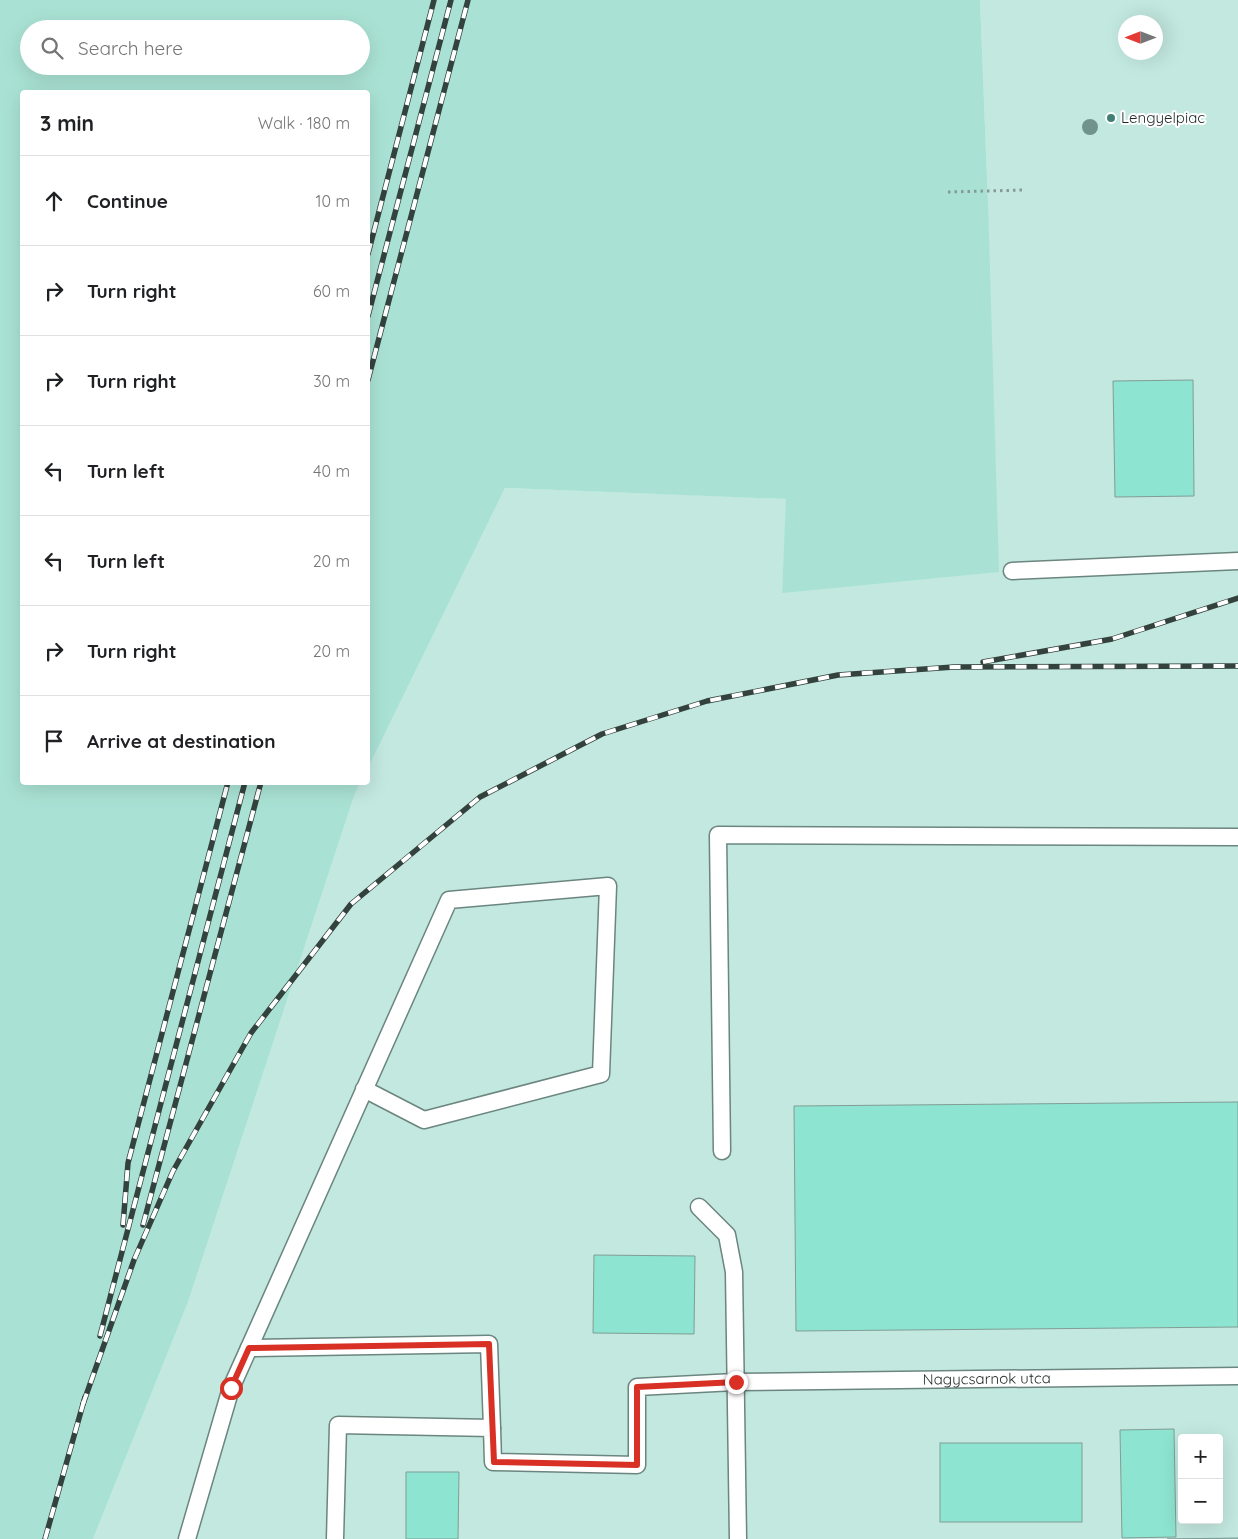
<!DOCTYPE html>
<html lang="en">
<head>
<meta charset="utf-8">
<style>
	body { margin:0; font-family:Quicksand,sans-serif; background:#f2f2f2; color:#202124 }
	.controls { position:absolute; right:15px; bottom:15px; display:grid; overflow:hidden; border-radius:5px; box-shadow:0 5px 20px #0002 }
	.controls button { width:45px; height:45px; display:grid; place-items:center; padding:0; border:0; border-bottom:1px solid #e0e0e0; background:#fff; color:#202124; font:25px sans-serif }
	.compass { position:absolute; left:1118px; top:15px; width:45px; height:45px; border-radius:50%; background:#fff; box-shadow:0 5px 20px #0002; rotate:270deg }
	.stop { position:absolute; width:15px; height:15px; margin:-11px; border:4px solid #d93025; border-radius:50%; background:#fff }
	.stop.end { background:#d93025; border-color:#fff; box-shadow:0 1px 5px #0008 }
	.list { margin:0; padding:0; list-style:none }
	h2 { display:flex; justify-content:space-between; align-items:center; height:65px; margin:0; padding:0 20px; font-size:21px }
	h2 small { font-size:16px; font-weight:400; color:#757577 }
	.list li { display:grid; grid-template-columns:32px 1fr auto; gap:15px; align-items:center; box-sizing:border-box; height:90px; padding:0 20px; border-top:1px solid #e0e0e0 }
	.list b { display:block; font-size:19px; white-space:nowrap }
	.list em { font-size:16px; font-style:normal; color:#757577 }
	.icon { flex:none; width:28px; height:28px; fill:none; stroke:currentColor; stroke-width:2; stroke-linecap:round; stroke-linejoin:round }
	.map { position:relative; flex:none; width:1238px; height:1539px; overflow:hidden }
	.search { position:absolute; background:#fff; box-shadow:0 5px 20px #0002; left:20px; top:20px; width:350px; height:55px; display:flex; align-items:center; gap:12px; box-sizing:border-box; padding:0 18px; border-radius:28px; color:#757577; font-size:19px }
	.panel { position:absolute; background:#fff; box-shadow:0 5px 20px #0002; left:20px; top:90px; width:350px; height:695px; border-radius:5px }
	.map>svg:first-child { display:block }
	.built { fill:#c2e8df; fill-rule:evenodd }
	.green { fill:#a9e2d4; fill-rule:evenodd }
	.building { fill:#8de4d1; stroke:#819d96 }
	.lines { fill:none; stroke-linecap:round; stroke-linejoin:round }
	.lane-casing { stroke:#6b857f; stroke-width:19 }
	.path { stroke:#859a95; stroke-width:3; stroke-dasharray:2.5 4; stroke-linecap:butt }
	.lane { stroke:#fff; stroke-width:16 }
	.rail-casing { stroke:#34423e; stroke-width:5.5 }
	.rail { stroke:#fff; stroke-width:4; stroke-dasharray:11; stroke-linecap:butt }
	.tree { fill:#70938b }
	.route { stroke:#d93025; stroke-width:6 }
	.poi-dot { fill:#3e8174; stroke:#fff; stroke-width:2 }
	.labels { text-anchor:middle; stroke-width:4; stroke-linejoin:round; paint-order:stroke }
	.poi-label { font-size:15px; fill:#1d2825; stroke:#fff; text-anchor:start }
	.street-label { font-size:15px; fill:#1d2825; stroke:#fff }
</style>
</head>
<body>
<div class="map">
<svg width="1238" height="1539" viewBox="0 0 1238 1539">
	<rect width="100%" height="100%" fill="#d7f5ed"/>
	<path class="built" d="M980 0H1238V1539H93L188 1302 354 796 360 783 368 782V768L505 488 787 499 782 593 988 203ZM1126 22H1156V52H1126ZM1182 1438H1219V1520H1182Z"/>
	<path class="green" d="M0 0H980L988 203 999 572 782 593 786 499 505 488 368 768V92H22V782L360 783 354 796 188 1302 93 1539H0ZM29 29H361V66H29Z"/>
	<g class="building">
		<polygon points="1193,380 1194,496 1115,497 1113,381"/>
		<polygon points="1238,1102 1238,1327 796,1331 794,1106"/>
		<polygon points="594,1255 695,1256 694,1334 593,1333"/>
		<polygon points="1174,1429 1176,1537 1122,1538 1120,1430"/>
		<rect x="940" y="1443" width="142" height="79"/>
		<polygon points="406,1472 459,1472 458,1539 406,1539"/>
		<polygon points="1238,1538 1238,1539 1167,1539"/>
	</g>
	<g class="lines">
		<g class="lane-casing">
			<g id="lane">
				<polyline points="1012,571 1238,561"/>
				<polyline points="722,1151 718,835 1238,837"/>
				<polyline points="699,1207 727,1235 734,1272 738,1539"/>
				<polyline points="249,1348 489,1344 492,1428"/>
				<polyline points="187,1539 231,1388 249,1348 449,900 608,886 601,1074 424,1120 364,1089"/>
				<path id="s1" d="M335 1539 338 1425 492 1428 493 1462 637 1465V1387L735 1382 1238 1376"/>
			</g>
		</g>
		<polyline class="path" points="948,192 1024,190"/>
		<use href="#lane" class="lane"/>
		<g class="rail-casing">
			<g id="rail">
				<polyline points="368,254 434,0"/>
				<polyline points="368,316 451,0"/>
				<polyline points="368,380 468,0"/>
				<polyline points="983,662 1112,639 1238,598"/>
				<polyline points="123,1225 128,1163 228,782"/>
				<polyline points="143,1225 261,782"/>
				<polyline points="100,1336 245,782"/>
				<polyline points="83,1404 134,1260 173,1171 251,1033 351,904 480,797 602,734 707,701 838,675 954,667 1238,666"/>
				<polyline points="45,1539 85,1397"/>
			</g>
		</g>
		<use href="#rail" class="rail"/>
	</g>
	<circle class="tree" cx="1090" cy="127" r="8"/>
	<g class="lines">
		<polyline class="route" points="231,1388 249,1348 489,1344 494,1462 637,1465 637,1387 736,1382"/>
	</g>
	<circle class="poi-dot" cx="1111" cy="118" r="5"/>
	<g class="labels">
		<g class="poi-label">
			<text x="1121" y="123">Lengyelpiac</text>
		</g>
		<g class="street-label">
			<text dy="5" stroke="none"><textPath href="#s1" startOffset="874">Nagycsarnok utca</textPath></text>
		</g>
	</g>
</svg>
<div class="controls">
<button>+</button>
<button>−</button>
</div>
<svg class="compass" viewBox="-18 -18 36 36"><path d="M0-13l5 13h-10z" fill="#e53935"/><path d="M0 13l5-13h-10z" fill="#757577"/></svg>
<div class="stop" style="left:231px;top:1388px"></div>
<div class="stop end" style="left:736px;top:1382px"></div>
<div class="search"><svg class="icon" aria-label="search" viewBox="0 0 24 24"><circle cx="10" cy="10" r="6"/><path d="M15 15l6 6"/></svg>Search here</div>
<section class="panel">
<h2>3 min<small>Walk · 180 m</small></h2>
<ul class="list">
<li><svg class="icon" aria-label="ahead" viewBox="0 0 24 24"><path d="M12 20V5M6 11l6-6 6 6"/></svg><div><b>Continue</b></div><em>10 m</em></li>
<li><svg class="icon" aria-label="right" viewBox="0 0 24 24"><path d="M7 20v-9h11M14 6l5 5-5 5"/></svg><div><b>Turn right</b></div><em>60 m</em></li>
<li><svg class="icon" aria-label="right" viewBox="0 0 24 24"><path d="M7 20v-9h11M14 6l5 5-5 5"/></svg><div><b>Turn right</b></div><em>30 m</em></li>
<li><svg class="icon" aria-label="left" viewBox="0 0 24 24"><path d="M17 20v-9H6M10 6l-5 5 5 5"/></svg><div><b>Turn left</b></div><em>40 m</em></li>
<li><svg class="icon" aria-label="left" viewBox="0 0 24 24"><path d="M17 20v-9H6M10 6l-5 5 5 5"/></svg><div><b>Turn left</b></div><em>20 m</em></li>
<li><svg class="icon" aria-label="right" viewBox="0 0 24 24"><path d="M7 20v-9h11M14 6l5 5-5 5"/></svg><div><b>Turn right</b></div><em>20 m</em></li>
<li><svg class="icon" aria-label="arrive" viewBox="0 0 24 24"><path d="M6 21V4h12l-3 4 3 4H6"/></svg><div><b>Arrive at destination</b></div></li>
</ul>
</section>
</div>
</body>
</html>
